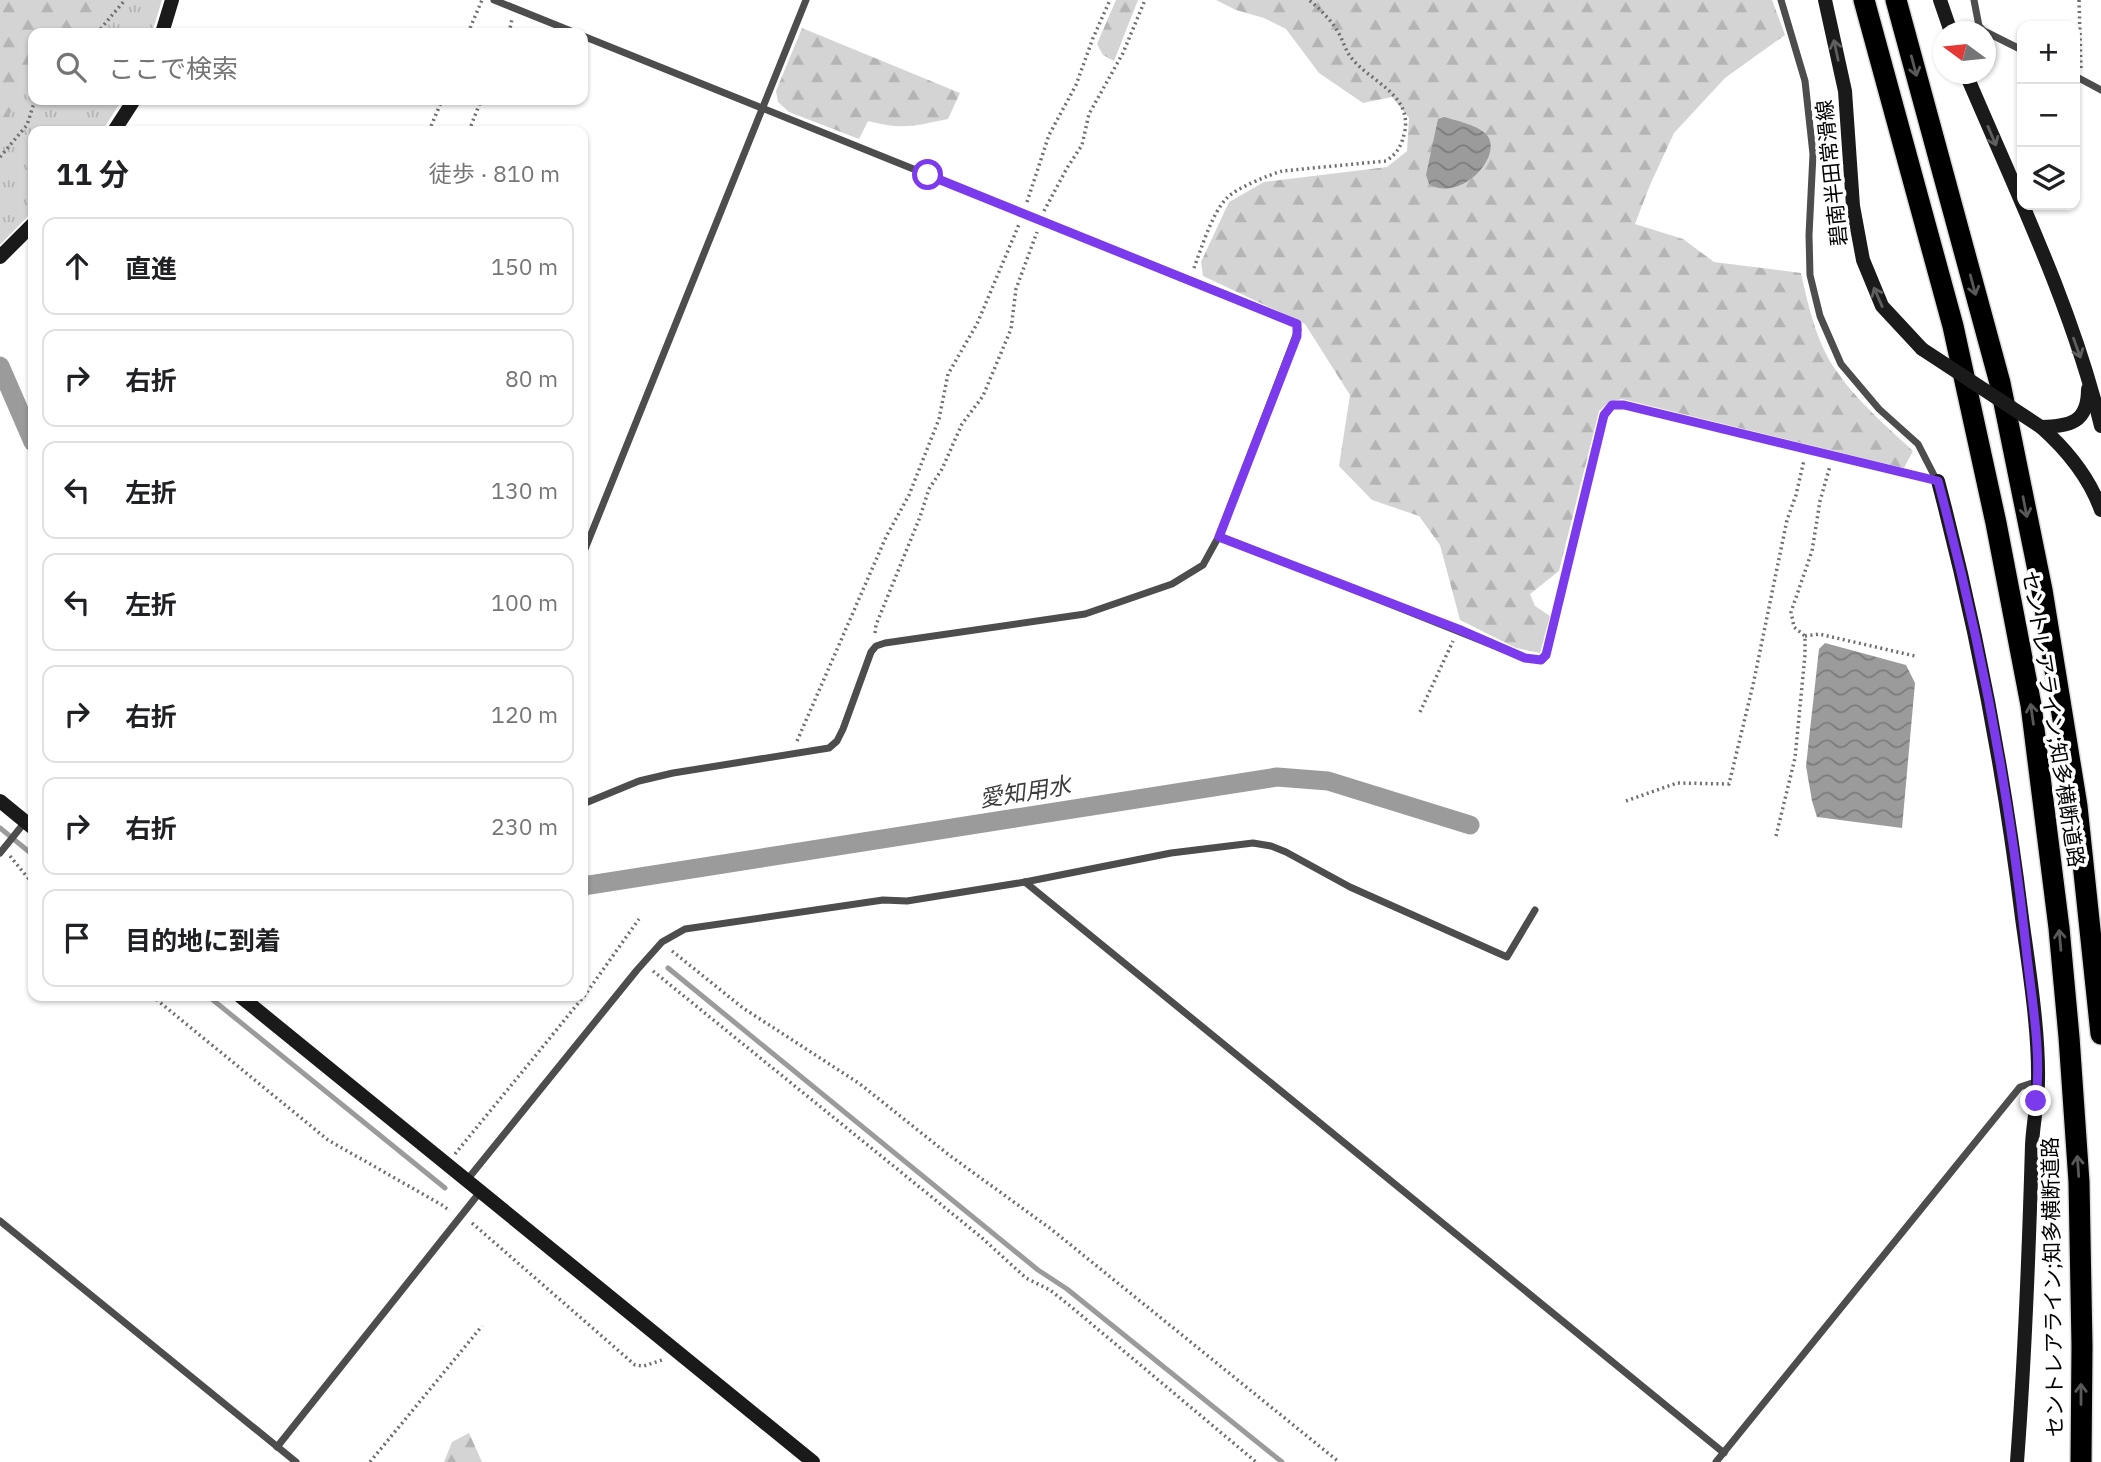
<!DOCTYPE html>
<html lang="ja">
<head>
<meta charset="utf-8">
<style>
	body { margin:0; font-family:"IBM Plex Sans","Noto Sans JP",sans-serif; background:#f6f6f6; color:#202124 }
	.controls { position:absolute; right:21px; top:21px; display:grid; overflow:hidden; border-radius:14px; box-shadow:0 2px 5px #0004 }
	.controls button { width:63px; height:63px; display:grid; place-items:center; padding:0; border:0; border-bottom:2px solid #e0e0e0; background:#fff; color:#202124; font:35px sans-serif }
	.compass { position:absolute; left:1933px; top:21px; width:63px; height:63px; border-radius:50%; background:#fff; box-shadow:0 2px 5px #0004; rotate:285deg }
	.stop { position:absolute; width:21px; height:21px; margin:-16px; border:5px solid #7c3aed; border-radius:50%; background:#fff }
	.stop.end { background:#7c3aed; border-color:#fff; box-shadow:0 2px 7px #0008 }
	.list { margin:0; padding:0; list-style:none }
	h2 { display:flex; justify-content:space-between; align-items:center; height:91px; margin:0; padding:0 28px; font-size:30px }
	h2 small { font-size:23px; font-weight:400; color:#757577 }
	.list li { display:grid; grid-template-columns:46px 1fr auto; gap:21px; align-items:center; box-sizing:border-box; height:98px; margin:0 14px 14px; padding:0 14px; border:2px solid #e0e0e0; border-radius:14px }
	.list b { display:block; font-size:26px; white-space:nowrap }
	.list em { font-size:23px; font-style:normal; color:#757577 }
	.icon { flex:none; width:38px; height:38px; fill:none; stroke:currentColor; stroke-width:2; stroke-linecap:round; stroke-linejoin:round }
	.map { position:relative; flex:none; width:2101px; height:1462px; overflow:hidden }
	.search { position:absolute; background:#fff; box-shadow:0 2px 5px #0004; left:28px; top:28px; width:560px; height:77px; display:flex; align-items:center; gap:18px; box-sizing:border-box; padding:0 24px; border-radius:14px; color:#757577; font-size:26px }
	.panel { position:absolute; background:#fff; box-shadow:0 2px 5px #0004; left:28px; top:126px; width:560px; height:875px; border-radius:14px }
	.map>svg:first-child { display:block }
	.grass { fill:url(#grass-tufts) }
	.forest { fill:url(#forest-firs) }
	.water { fill:url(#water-waves) }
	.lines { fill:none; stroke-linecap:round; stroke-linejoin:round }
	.stream { stroke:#9b9b9b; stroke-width:5 }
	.canal { stroke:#9b9b9b; stroke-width:19 }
	.highway-casing { stroke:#dbdbdb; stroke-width:24 }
	.path { stroke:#6f6f6f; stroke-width:3.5; stroke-dasharray:2 3.5; stroke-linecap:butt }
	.street { stroke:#4d4d4d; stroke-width:7 }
	.secondary { stroke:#1a1a1a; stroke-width:14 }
	.highway { stroke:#000; stroke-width:21 }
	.secondary-bridge { stroke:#1a1a1a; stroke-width:14 }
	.oneway { stroke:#5f5f5f }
	.oneway2 { stroke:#595959 }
	.route { stroke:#7c3aed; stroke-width:9 }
	.labels { text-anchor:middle; stroke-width:7; stroke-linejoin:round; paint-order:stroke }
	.street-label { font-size:21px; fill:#000; stroke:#fff }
	.water-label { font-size:23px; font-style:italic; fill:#3c3c3c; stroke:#fff }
</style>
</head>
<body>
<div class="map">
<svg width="2101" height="1462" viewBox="0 0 2101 1462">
	<defs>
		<pattern id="grass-tufts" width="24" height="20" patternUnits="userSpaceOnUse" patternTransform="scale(1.75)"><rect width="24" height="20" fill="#d4d4d4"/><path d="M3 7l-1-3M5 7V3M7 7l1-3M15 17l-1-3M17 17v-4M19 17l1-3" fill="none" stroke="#b4b4b4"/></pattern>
		<pattern id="forest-firs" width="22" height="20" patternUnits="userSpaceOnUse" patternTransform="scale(1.75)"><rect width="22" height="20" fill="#d4d4d4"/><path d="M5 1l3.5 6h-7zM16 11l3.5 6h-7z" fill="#b4b4b4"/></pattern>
		<pattern id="water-waves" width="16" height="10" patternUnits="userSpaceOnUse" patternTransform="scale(1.75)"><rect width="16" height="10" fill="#9b9b9b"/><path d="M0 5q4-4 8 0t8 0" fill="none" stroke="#7c7c7c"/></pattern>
	</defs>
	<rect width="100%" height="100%" fill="#fff"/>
	<polygon class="grass" points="24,0 162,0 152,33 33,33 33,100 122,100 102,131 33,131 33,211 0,245 0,52"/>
	<g class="forest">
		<polygon points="0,0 116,0 87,33 33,33 33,70 28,75 14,107 0,130"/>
		<polygon points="1116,0 1138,0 1114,61 1103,55 1097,44"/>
		<path d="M1216 0H1772L1785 35 1725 78 1674 133 1650 185 1635 224 1683 239 1714 262 1801 273C1808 305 1816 341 1835 369 1856 400 1886 426 1913 451L1904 468 1622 399 1609 402 1599 411 1559 571 1530 594 1535 606 1550 616 1540 653 1516 648 1460 620 1440 545 1419 516 1372 500 1339 466 1350 395 1305 324 1203 276 1201 262 1229 202 1264 182 1387 167 1407 151 1409 118 1392 97 1363 103 1319 73 1286 29 1264 18 1236 10Z"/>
		<path d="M802 28 960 93 948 119C914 126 902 130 868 121L859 139 789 112 778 102 776 91Z"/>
		<polygon points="469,1433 482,1462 444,1462 452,1442"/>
	</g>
	<g class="water">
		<path d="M1444 117C1455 120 1476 125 1485 133 1507 153 1461 204 1429 184L1426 175 1438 119Z"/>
		<polygon points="1825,643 1906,665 1915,683 1902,828 1817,817 1812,801 1806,766 1819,649"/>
	</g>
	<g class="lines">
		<g class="stream">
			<polyline points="0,828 33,855"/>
			<polyline points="668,968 1038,1270 1067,1289 1282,1462"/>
			<polyline points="208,996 445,1188"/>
		</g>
		<g class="canal">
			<polyline points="0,366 33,442"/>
			<polyline points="583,886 1277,777 1328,781 1470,825"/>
		</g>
		<g class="highway-casing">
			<g id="highway">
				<polyline points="1864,0 1953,326 1996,523 2031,705 2059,928 2069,1037 2079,1182 2082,1346 2081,1462"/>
				<polyline points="1896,0 2000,383 2042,590 2077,806 2101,1034"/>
			</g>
		</g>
		<g class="path">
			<polyline points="2079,0 2081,68"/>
			<polyline points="97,33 125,0"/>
			<polyline points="468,33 482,0"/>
			<polyline points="509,33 512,19"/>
			<polyline points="429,131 442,100"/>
			<polyline points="469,131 481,100"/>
			<polyline points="0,157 27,125 35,100"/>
			<polyline points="1027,202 1049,135 1076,85 1093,38 1110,0"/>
			<polyline points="1044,211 1067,168 1082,145 1089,114 1123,53 1145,0"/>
			<path d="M1194 268C1201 249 1213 211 1227 198 1236 188 1269 175 1282 171L1386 161C1398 153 1402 145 1405 130 1411 93 1368 81 1350 56 1345 49 1343 40 1338 32 1331 20 1320 9 1309 0"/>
			<polyline points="875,633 876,625 920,517 929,489 942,469 962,424 983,396 1011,329 1016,289 1037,232"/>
			<polyline points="1805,636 1819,634 1915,656"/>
			<polyline points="1420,712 1453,641"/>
			<polyline points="797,741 886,537 909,495 939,419 948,374 977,324 1020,222"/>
			<polyline points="1626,801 1677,783 1729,784 1753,685 1787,520 1796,495 1804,460"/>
			<polyline points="1776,836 1795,758 1805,655 1805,636 1794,627 1791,612 1812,551 1820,501 1830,466"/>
			<polyline points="10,856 33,884"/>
			<polyline points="672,951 743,1008 860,1084 949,1155 1051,1229 1339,1462"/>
			<polyline points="653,971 981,1237 1026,1278 1050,1290 1069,1305 1256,1462"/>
			<polyline points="152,996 328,1140 442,1205 450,1211"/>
			<polyline points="455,1154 585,995 639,919"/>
			<polyline points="472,1223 635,1365 644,1366 662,1360"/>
			<polyline points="370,1462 482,1326"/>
		</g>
		<g class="street">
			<polyline points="494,0 576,33"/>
			<polyline points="1781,0 1805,81 1813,154 1809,235 1810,275 1820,316 1841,364 1879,409 1918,444 1937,481"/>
			<polyline points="1974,0 1979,26 1985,32"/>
			<polyline points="1986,32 2022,50"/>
			<polyline points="583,36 1291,321 1297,324 1298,330 1219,536 1203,565 1172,584 1085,614 885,643 876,646 871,652 843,729 837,741 829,748 673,773 639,781 583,804"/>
			<polyline points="2075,76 2101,90"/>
			<polyline points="1219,536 1525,658 1541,660 1546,655 1604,415 1612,405 1624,405 1938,481"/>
			<polyline points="583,554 806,0"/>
			<polyline points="0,853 25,822"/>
			<polyline points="1025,882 1724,1453"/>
			<polyline points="467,1180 637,970 662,942 685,929 883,900 907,901 1025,882 1171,853 1253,843 1271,846 1286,852 1350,887 1507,957 1535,910"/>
			<polyline points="0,1221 296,1462"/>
			<polyline points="277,1447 480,1192"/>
			<polyline points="1716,1462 2020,1087 2038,1081"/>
		</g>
		<g class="secondary">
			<polyline points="1825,0 1845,91 1853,206 1863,260 1882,306 1922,349"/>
			<polyline points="1940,0 1951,32"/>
			<polyline points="162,33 172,0"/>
			<path d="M1966 74C2014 187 2072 306 2101 426"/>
			<polyline points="114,131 134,100"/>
			<polyline points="0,257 33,224"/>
			<path d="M2041 427C2067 450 2089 477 2101 510"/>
			<path d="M2041 427C2070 426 2088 423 2088 389"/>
			<path d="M1938 481C1976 625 2004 771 2022 918 2029 969 2039 1031 2038 1081 2038 1102 2033 1123 2032 1145 2029 1250 2025 1356 2017 1462"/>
			<polyline points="0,801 33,828"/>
			<polyline points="240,996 813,1462"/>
		</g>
		<use href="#highway" class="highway"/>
		<polyline class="secondary-bridge" points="1922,349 2041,427"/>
	</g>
	<defs><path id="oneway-shaft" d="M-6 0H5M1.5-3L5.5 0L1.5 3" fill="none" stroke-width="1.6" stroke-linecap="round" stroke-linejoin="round" transform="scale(1.75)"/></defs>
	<g class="oneway">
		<use href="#oneway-shaft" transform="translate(1836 50) rotate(-102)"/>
		<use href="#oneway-shaft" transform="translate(1992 136) rotate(67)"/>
		<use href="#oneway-shaft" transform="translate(1878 297) rotate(-114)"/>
		<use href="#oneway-shaft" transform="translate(2077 348) rotate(70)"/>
	</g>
	<g class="oneway2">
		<use href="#oneway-shaft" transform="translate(1914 66) rotate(75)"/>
		<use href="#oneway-shaft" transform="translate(1973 285) rotate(75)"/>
		<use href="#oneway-shaft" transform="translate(2025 507) rotate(79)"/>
		<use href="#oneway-shaft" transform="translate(2032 714) rotate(-98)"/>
		<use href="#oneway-shaft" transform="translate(2060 940) rotate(-95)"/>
		<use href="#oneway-shaft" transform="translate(2078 1166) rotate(-94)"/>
		<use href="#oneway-shaft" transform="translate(2081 1394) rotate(-90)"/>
	</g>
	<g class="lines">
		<path class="route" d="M928 175 1297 324V336L1219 537 1458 629 1525 658 1541 660 1546 655 1604 415 1612 405H1624L1938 481C1979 634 2009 790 2026 947 2031 997 2042 1050 2036 1101"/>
	</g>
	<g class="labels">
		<g class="street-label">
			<text transform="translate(1832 173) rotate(-96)" y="7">碧南半田常滑線</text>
			<text transform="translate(2053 719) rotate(81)" y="7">セントレアライン;知多横断道路</text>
			<text transform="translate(2053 1287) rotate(-91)" y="7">セントレアライン;知多横断道路</text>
		</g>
		<g class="water-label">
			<text transform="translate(1025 792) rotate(-9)" y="8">愛知用水</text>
		</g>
	</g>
</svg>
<div class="controls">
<button>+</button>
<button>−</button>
<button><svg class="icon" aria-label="layers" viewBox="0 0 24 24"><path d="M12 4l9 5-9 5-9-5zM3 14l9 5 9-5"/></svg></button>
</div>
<svg class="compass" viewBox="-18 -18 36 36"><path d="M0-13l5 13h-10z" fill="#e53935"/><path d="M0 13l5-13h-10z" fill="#757577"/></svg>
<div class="stop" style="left:928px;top:175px"></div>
<div class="stop end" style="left:2036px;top:1101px"></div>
<div class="search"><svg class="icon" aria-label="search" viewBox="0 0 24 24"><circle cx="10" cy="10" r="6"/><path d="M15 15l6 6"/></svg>ここで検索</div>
<section class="panel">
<h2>11 分<small>徒歩 · 810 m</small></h2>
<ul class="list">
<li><svg class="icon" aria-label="ahead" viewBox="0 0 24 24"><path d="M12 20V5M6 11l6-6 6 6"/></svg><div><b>直進</b></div><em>150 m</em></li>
<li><svg class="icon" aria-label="right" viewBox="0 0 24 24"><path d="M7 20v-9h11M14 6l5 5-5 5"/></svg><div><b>右折</b></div><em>80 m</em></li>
<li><svg class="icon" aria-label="left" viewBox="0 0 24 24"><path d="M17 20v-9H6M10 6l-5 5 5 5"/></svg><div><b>左折</b></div><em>130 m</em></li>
<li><svg class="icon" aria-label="left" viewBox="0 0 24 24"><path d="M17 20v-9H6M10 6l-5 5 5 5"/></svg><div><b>左折</b></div><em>100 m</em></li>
<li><svg class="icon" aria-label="right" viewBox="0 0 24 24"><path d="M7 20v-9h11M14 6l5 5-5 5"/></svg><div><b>右折</b></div><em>120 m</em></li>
<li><svg class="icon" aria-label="right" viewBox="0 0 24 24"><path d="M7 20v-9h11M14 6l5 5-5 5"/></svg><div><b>右折</b></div><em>230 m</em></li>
<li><svg class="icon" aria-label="arrive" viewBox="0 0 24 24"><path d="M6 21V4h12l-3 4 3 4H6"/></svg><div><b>目的地に到着</b></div></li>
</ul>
</section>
</div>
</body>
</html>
